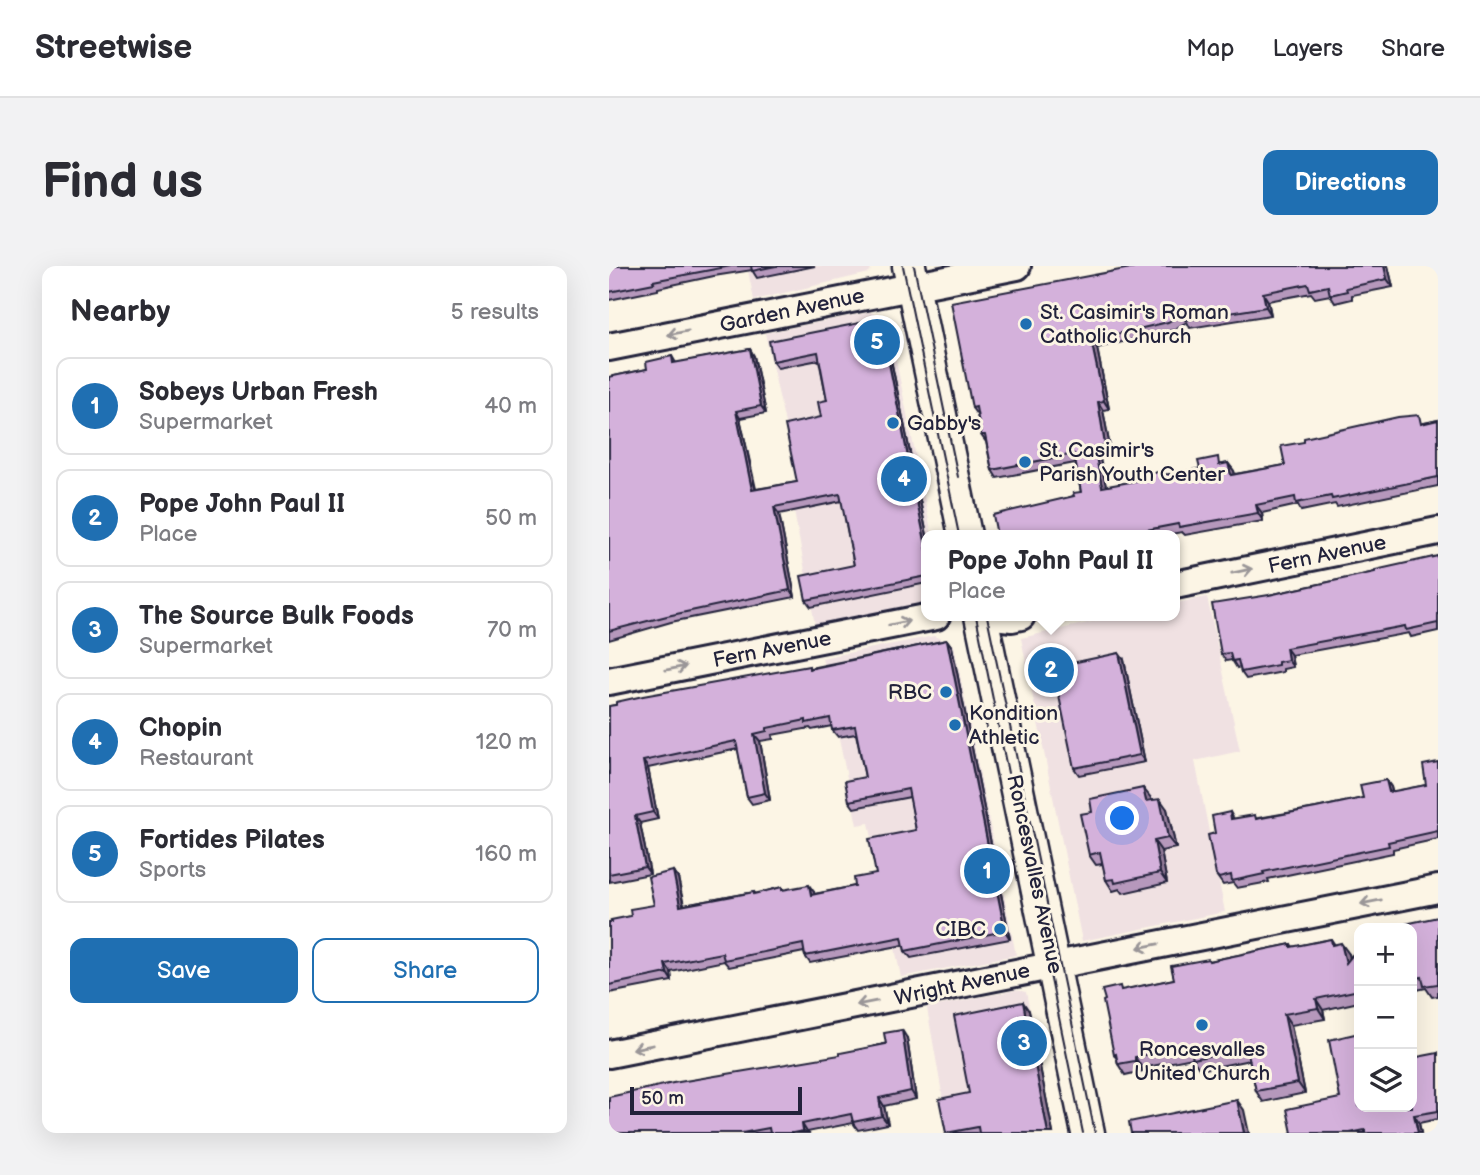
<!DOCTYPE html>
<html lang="en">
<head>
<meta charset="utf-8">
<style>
	body { margin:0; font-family:"Balsamiq Sans",sans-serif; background:#f2f2f3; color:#2b2b33 }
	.controls { position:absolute; right:21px; bottom:21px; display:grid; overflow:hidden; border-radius:14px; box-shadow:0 7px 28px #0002 }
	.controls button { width:63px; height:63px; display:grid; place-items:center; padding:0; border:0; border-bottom:2px solid #e1e1e2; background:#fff; color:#2b2b33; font:35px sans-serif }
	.scale { position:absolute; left:21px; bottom:18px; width:172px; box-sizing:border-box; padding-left:7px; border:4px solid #22223b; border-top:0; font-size:19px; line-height:24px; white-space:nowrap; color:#22223b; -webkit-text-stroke:5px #fcf5e5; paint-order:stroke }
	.you { position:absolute; left:514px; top:553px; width:24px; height:24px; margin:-18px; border:5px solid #fff; border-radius:50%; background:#1a73e8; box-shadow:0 0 0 10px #1a73e833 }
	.badge { display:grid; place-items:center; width:46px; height:46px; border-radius:50%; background:#1f6fb2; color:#fff; font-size:23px; font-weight:700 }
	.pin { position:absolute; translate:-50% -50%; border:4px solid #fff; box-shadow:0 2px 7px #0006 }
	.popup { position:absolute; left:312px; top:264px; width:259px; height:91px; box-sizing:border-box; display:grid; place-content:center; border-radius:14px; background:#fff; filter:drop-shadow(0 2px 5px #0005); font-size:23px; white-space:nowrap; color:#7c7c81 }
	.popup b { font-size:26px; color:#2b2b33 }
	.popup::after { content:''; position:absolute; left:50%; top:100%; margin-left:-14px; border:14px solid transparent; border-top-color:#fff }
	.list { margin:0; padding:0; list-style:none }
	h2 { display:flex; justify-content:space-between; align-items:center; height:91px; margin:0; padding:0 28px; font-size:30px }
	h2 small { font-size:23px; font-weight:400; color:#7c7c81 }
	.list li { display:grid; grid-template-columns:46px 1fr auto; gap:21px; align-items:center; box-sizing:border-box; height:98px; margin:0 14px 14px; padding:0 14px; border:2px solid #e1e1e2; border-radius:14px }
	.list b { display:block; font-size:26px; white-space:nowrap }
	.list p { margin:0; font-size:23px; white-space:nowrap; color:#7c7c81 }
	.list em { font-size:23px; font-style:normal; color:#7c7c81 }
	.actions { display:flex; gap:14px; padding:21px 28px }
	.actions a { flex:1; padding:16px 0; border:2px solid #1f6fb2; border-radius:14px; text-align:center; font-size:24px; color:#1f6fb2 }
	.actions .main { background:#1f6fb2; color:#fff }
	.icon { flex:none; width:38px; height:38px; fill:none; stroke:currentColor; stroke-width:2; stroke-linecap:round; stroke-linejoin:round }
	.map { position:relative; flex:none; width:829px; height:867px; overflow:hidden; border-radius:14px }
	header { display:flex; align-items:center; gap:42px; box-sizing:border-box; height:98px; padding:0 35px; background:#fff; border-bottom:2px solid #e1e1e2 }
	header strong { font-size:33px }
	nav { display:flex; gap:38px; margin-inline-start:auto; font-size:24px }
	.intro { display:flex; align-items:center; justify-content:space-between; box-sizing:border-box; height:168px; padding:0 42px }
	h1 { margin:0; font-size:49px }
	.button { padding:18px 32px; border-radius:14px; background:#1f6fb2; color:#fff; font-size:24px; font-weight:700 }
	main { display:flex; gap:42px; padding:0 42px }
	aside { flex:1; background:#fff; border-radius:14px; box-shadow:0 7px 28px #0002 }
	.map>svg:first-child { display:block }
	.built { fill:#f0e1e2 }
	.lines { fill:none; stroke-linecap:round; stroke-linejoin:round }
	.minor-casing { stroke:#22223b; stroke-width:32 }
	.tertiary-casing { stroke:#22223b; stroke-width:37 }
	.minor { stroke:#fcf5e5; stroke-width:26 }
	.tertiary { stroke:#fcf5e5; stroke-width:32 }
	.tram { stroke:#22223b; stroke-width:2 }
	.wall { fill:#b698bc; stroke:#22223b; stroke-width:2 }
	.shaded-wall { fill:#947c99; stroke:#22223b; stroke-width:2 }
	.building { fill:#d4b1db; stroke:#22223b; stroke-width:2 }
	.oneway { stroke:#9a9698 }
	.poi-dot { fill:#1f6fb2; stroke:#fcf5e5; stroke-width:2.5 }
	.labels { text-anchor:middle; stroke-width:6; stroke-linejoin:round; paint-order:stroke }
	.street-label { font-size:21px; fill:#22223b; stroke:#fcf5e5 }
	.poi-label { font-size:21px; fill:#22223b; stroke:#fcf5e5; text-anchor:start }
</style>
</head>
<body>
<header>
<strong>Streetwise</strong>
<nav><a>Map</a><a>Layers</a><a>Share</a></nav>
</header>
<div class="intro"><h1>Find us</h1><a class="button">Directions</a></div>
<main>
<aside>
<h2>Nearby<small>5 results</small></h2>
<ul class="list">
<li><span class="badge">1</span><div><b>Sobeys Urban Fresh</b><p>Supermarket</p></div><em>40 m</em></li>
<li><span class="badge">2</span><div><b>Pope John Paul II</b><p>Place</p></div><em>50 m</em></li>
<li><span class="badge">3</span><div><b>The Source Bulk Foods</b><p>Supermarket</p></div><em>70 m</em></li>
<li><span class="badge">4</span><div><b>Chopin</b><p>Restaurant</p></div><em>120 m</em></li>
<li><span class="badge">5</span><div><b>Fortides Pilates</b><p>Sports</p></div><em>160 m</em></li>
</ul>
<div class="actions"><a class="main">Save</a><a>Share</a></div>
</aside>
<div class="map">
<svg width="829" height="867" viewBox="0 0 829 867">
	<rect width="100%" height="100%" fill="#fcf5e5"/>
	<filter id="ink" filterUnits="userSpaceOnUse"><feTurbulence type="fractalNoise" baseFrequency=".0143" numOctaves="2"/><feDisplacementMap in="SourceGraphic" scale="14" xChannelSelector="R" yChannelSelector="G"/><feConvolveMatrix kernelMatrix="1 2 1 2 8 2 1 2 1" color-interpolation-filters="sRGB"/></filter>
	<g filter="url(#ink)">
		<g class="built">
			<polygon points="138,0 264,0 260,7 145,34"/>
			<polygon points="261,46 279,56 323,269 318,269 318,336 206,359 180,218 189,216 156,67"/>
			<polygon points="598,331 631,485 586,495 616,646 473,675 412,372 509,350 566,350 566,337"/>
			<polygon points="325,370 345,379 407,689 292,711 260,557 248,559 213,392"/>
			<polygon points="407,724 417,726 445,867 340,867 318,742"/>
		</g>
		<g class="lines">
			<g class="minor-casing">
				<g id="minor">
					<polyline points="0,81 408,0"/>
					<polyline points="566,319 829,265"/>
					<polyline points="385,350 403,352 412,350"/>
					<polyline points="0,415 327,350"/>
					<polyline points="0,788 829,623"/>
				</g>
			</g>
			<g class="tertiary-casing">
				<g id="tertiary">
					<polyline points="300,0 356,269"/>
					<polyline points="372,350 479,867"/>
				</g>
			</g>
			<use href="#minor" class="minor"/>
			<use href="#tertiary" class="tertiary"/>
			<g class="tram">
				<polyline points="294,0 350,269"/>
				<polyline points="305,0 349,211"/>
				<polyline points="367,350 399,507"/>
				<polyline points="378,350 486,867"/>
				<polyline points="439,699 474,867"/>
			</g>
		</g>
		<g class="wall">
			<polygon points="0,0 206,0 148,12 143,4 105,10 49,22 49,24 0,34"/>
			<polygon points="532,0 779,0 784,21 743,29 743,33 726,37 721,29 706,32 702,27 659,35 662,49 581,62 578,56 564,64 488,82 500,143 494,144 502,187 490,189 497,221 532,214 554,205 557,209 619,197 625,205 626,208 676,199 815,157 829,154 829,220 728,241 726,238 692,245 689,239 653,247 654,255 576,269 573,266 556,269 388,269 472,226 466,197 388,212 383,204 377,176 372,169 368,149 363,142"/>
			<polygon points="275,60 318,269 318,317 202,341 197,334 245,299 233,235 170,248 186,331 62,356 0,374 0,111 38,103 63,90 67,97 141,83 145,90 157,147 131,152 147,223 188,216 218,134 210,94 169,102 164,95"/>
			<polygon points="829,290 829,365 802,371 800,367 682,389 684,401 674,403 674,406 637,413 632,406 631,401 628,402 623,394 617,395 612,388 660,329 766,306"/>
			<polygon points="338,374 343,381 401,673 302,692 296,685 295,679 201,697 196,690 195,686 120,701 115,695 62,706 63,715 0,727 0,656 22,650 45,639 64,605 69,612 75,639 145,626 147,628 173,621 175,624 205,626 205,628 246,620 267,608 307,564 301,531 245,542 240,535 256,511 247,468 229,471 223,464 223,460 203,464 201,462 163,469 164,473 151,475 161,534 143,538 138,531 129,483 39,502 49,553 31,557 41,608 0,616 0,440 201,402"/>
			<polygon points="515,394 536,496 470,509 465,502"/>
			<polygon points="829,496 829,573 784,583 784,587 659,613 660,616 628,622 624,617 614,619 607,609 606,567 621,546 625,553 649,552 707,542 754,532 777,514 782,521 783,526 817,519"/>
			<polygon points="534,522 542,534 558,543 567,582 552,585 558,617 514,627 511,623 504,625 497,614 494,598 487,599 480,589 483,546"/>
			<polygon points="829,651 829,730 823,731 817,722 803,725 803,662"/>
			<polygon points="722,673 726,679 740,688 741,692 750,681 750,736 714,744 716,753 682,759 696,827 654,836 647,825 641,794 591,804 583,792 533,802 534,805 516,809 509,798 508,793 505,789 514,724 565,713 601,695 682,678 684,681"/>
			<polygon points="420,745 444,867 337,867 360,827"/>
			<polygon points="298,772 307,833 275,840 279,858 249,864 244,857 198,866 199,867 0,867 231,789"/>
			<polygon points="829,787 829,853 810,857 812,867 683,867 731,832 750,841"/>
		</g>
		<g class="shaded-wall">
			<polygon points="775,0 779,0 784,21 778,13"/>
			<polygon points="654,27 659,35 662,49 657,41"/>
			<polygon points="271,53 275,60 318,269 318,285"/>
			<polygon points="482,74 488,82 500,143 495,135"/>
			<polygon points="141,83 145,90 157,147 152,140"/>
			<polygon points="489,136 494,144 502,187 496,179"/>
			<polygon points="127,145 131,152 148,231 143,224"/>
			<polygon points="485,181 490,189 499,229 493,221"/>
			<polygon points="619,197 625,205 627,217 622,209"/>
			<polygon points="647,239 653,247 654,255 649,247"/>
			<polygon points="165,241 170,248 186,331 181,324"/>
			<polygon points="338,374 343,381 401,673 396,665"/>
			<polygon points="677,382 682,389 684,401 679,394"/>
			<polygon points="510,387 515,394 536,496 531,489"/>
			<polygon points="145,468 151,475 161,534 156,527"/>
			<polygon points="34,495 39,502 49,553 44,546"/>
			<polygon points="777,514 782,521 785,533 780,526"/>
			<polygon points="534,522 542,532 544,546 537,535"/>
			<polygon points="551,533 558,543 567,582 559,572"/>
			<polygon points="26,550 31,557 41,608 36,601"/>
			<polygon points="545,575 552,585 558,617 551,607"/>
			<polygon points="64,605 69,612 76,648 71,640"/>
			<polygon points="200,619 205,626 207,636 202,629"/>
			<polygon points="732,677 740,688 744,708 737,697"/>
			<polygon points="56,698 62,706 63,715 58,707"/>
			<polygon points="707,733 714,744 716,753 709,742"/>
			<polygon points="414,736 420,745 444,867 439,867"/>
			<polygon points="675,748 682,759 696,827 689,817"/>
			<polygon points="293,764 298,772 307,833 302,825"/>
			<polygon points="526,791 533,802 534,805 526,795"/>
			<polygon points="270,832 275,840 279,858 273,850"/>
			<polygon points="628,834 635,844 640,867 635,867"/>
			<polygon points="805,849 810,857 812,867 809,867"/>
			<polygon points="193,858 198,866 199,867 196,867 194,865"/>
		</g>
		<g class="building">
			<polygon points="0,0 122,0 44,15 45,17 0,26"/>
			<polygon points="142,0 167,0 143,5"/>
			<polygon points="532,0 775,0 778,13 737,22 738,25 721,29 719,20 701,24 699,18 654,27 657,41 576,54 574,47 559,56 482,74 495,135 489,136 496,179 485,181 493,221 532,214 531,210 554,205 555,209 591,203 589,195 609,191 610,199 619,197 622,209 676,199 672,180 695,176 695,172 789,151 810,149 812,158 829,154 829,211 723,233 722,230 687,237 686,231 647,239 649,247 570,261 569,258 511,269 388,269 384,249 465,230 464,227 472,226 465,188 383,204 376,169 372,169 367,141 363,142 342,36"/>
			<polygon points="271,53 318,285 318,310 197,334 192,310 245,299 231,228 165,241 181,324 58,350 0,365 0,111 38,103 37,96 63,90 64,97 141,83 152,140 127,145 143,224 188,216 176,159 212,151 209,136 218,134 209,86 164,95 160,75"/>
			<polygon points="829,290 829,357 797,364 796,360 677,382 679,394 669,396 669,399 632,406 629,394 623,395 621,387 612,388 603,338 660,329 766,306 766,304"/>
			<polygon points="338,374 396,665 296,685 293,671 196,690 194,678 115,694 113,687 56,698 58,707 0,719 0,656 3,656 2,654 22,650 21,643 45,639 39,611 64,605 71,640 145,626 145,628 173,621 173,624 200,619 202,629 246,620 245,612 267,608 260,573 307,564 299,523 240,535 236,515 256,511 246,460 223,464 221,452 197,457 197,454 158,462 158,465 145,468 156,527 138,531 127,475 34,495 44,546 26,550 36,601 0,608 0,440 7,439 7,436 34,430 200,400 200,403"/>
			<polygon points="510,387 531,489 465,502 444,401"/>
			<polygon points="829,496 829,565 779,576 780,580 654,606 655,608 623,615 622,609 610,612 607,609 599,569 606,567 603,550 621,546 622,553 646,549 647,553 707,542 754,532 751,519 777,514 780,526 817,519 814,499"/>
			<polygon points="534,522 537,535 551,533 559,572 545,575 551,607 506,617 505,613 497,614 491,586 480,589 471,548 483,546 481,533"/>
			<polygon points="829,651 829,718 815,720 813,711 803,713 803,662 777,662"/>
			<polygon points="722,673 723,679 732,677 737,697 750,681 750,724 707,733 709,742 675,748 689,817 647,825 638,782 584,793 581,780 526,791 526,795 509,798 507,788 505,789 494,735 496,734 493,724 511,720 512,724 565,713 562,700 599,693 600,695 682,678 682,681"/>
			<polygon points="414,736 439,867 370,867 369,861 337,867 330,833 360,827 345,750"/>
			<polygon points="293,764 302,825 270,832 273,850 244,856 242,848 193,858 194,865 184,867 161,867 160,862 133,867 0,867 0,831 64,817 231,789 231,787 277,778 275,767"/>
			<polygon points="750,767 750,841 803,841 803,804 806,803 803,792 829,787 829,845 805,849 809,867 756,867 756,864 741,867 683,867 678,843 731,832 720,774"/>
			<polygon points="628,834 635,867 522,867 520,856"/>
		</g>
		<defs><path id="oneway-shaft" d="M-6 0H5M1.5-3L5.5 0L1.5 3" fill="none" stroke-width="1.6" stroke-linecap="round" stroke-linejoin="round" transform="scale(1.75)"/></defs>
		<g class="oneway">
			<use href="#oneway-shaft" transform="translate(69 67) rotate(169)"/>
			<use href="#oneway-shaft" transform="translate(633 305) rotate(-12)"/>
			<use href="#oneway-shaft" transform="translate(290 357) rotate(-12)"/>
			<use href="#oneway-shaft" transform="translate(67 402) rotate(-11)"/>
			<use href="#oneway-shaft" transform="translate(762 636) rotate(169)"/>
			<use href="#oneway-shaft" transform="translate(539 680) rotate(169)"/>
			<use href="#oneway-shaft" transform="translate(258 737) rotate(169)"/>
			<use href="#oneway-shaft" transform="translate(34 781) rotate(169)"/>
		</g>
	</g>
	<g class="poi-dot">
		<circle cx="417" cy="58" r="7"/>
		<circle cx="284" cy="157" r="7"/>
		<circle cx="416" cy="196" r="7"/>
		<circle cx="337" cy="426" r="7"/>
		<circle cx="346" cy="459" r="7"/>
		<circle cx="391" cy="663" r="7"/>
		<circle cx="593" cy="759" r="7"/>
	</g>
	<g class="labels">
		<g class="street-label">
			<text transform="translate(183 44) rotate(-12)" y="7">Garden Avenue</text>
			<text transform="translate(718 288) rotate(-12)" y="7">Fern Avenue</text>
			<text transform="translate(163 383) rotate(-11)" y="7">Fern Avenue</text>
			<text transform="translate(426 608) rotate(78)" y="7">Roncesvalles Avenue</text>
			<text transform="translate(353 718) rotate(-12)" y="7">Wright Avenue</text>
		</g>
		<g class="poi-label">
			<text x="431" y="53">St. Casimir's Roman<tspan x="431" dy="24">Catholic Church</tspan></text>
			<text x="298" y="164">Gabby's</text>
			<text x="430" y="191">St. Casimir's<tspan x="430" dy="24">Parish Youth Center</tspan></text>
			<text x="323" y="433" text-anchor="end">RBC</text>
			<text x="360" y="454">Kondition<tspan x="360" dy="24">Athletic</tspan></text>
			<text x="377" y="670" text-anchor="end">CIBC</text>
			<text x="593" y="790" text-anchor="middle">Roncesvalles<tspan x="593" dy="24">United Church</tspan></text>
		</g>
	</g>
</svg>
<div class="controls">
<button>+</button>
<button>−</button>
<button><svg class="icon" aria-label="layers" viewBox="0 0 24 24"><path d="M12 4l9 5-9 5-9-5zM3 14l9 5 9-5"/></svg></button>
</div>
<div class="scale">50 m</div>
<div class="you"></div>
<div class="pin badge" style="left:378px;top:605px">1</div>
<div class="pin badge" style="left:442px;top:404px">2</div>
<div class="popup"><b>Pope John Paul II</b>Place</div>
<div class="pin badge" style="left:415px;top:777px">3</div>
<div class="pin badge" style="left:295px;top:213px">4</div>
<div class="pin badge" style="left:268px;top:76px">5</div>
</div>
</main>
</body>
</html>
